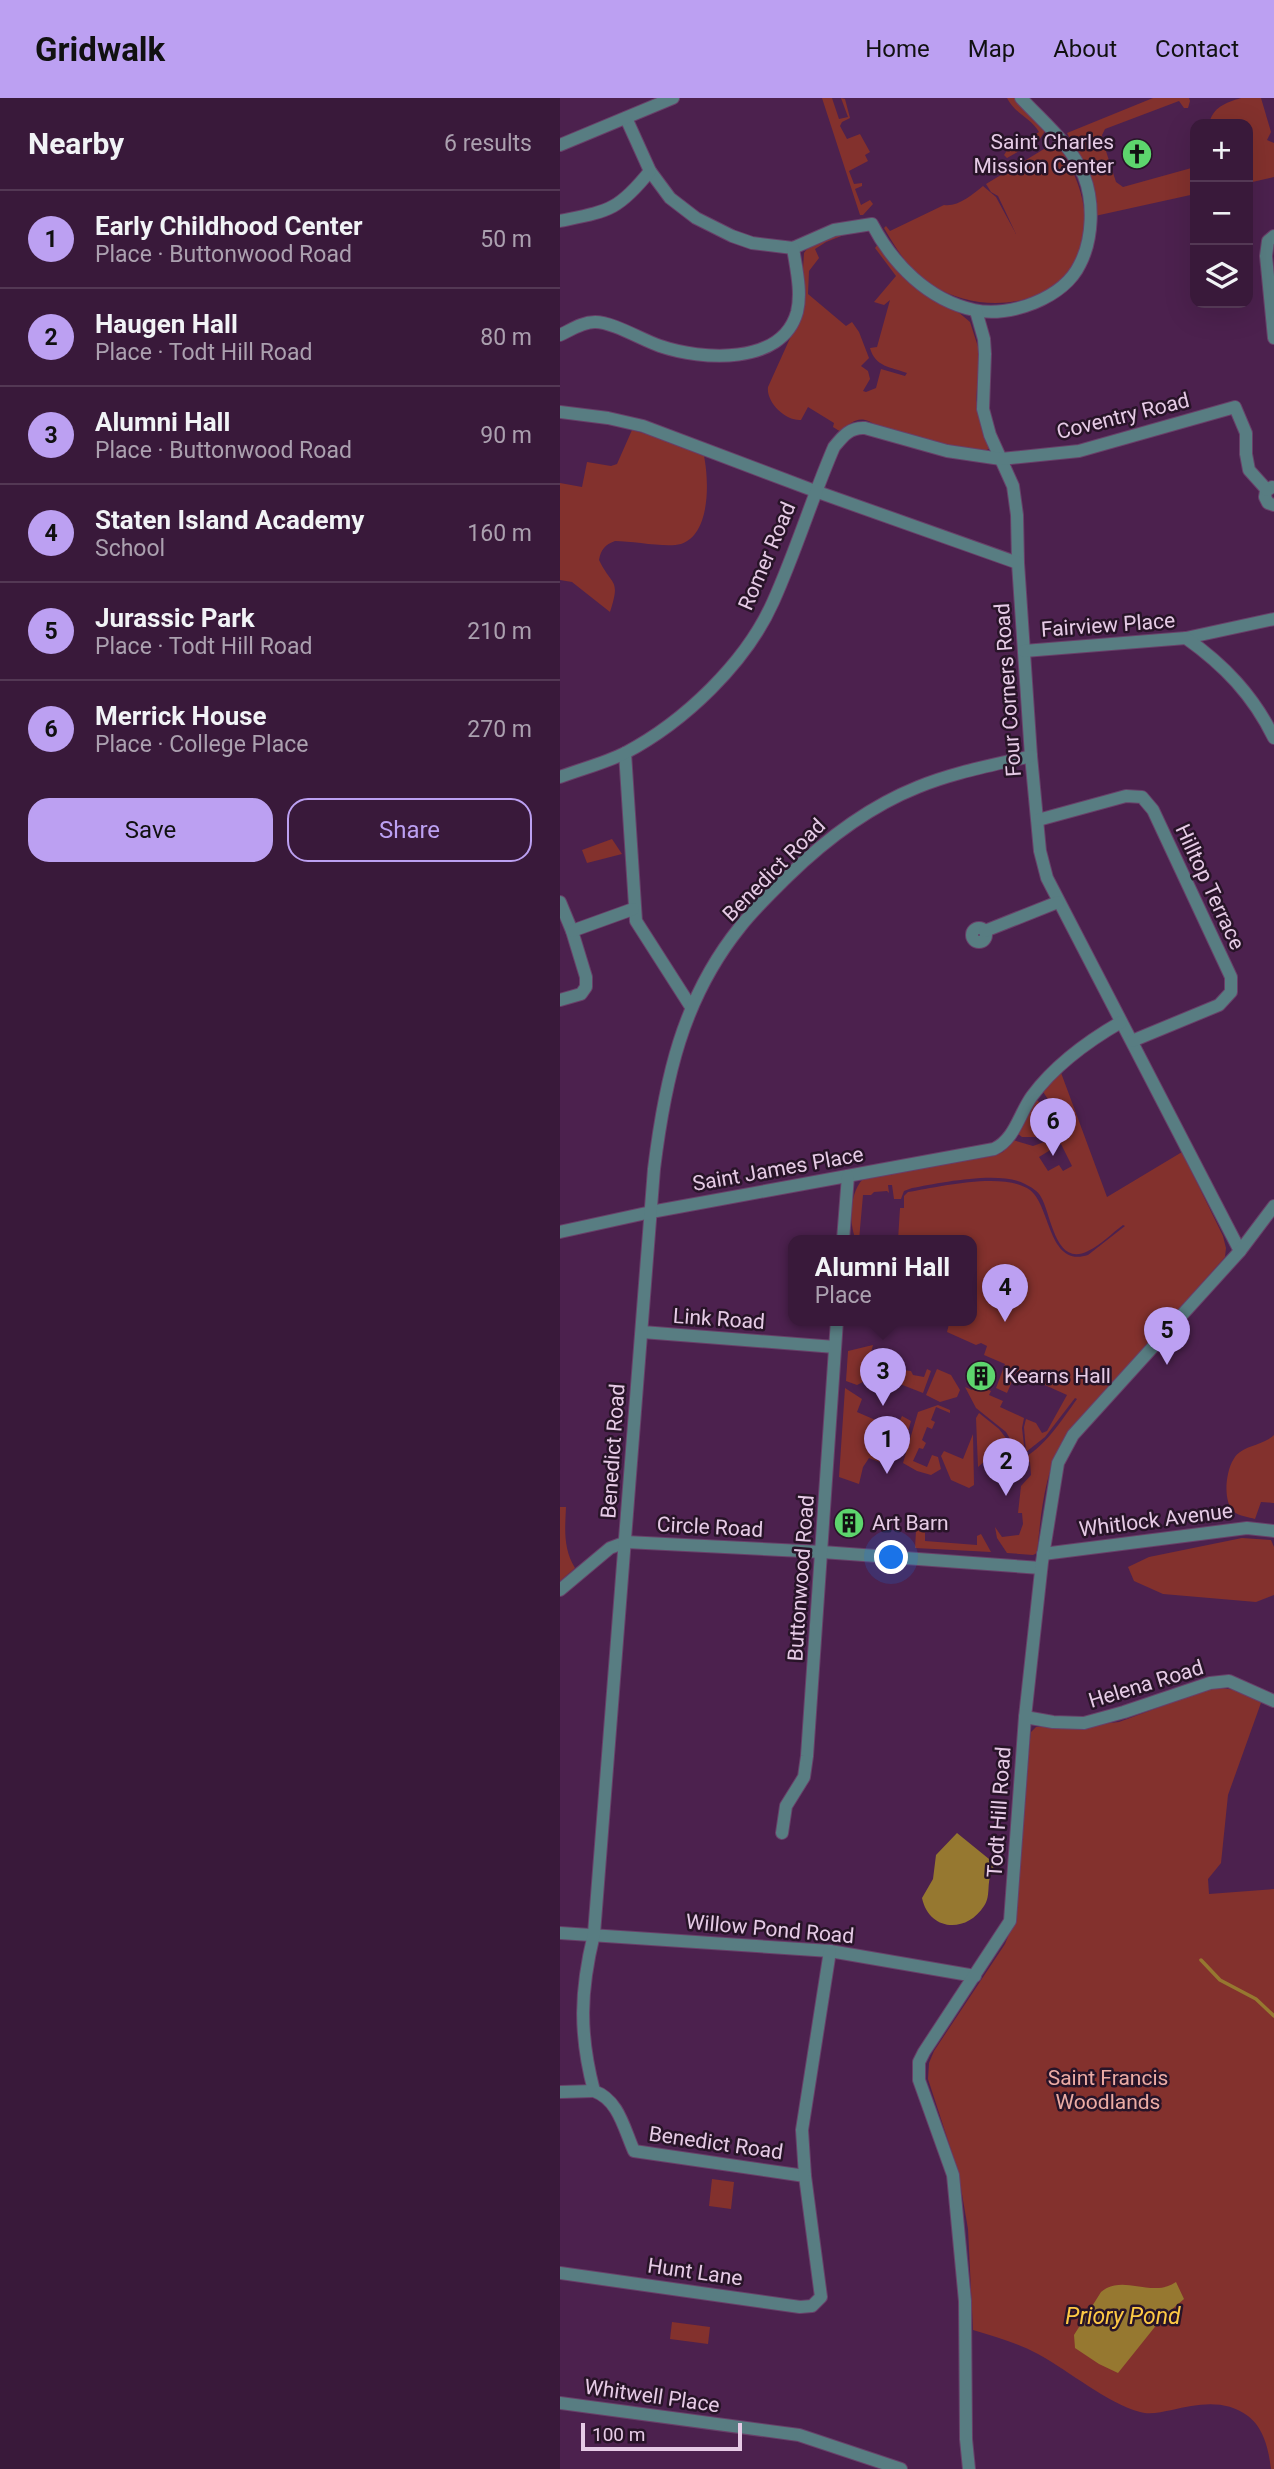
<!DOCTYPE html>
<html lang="en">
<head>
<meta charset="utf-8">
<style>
	body { margin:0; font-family:Roboto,sans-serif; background:#442645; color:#f1f3f6 }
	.controls { position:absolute; right:21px; top:21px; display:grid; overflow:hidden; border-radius:14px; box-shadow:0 7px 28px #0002 }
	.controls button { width:63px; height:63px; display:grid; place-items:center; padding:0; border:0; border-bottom:2px solid #533854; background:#39193a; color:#f1f3f6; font:35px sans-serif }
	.scale { position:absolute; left:21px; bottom:18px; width:161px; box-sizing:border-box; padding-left:7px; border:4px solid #e6cbe6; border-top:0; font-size:19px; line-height:24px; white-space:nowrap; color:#e6cbe6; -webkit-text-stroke:5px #281428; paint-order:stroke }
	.you { position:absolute; left:332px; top:1460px; width:24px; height:24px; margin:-18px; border:5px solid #fff; border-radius:50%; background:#1a73e8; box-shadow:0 0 0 10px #1a73e833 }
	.badge { display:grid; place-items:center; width:46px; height:46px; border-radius:50%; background:#bca0f2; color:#111; font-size:23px; font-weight:700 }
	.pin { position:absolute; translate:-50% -58px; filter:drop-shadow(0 2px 4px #0008) }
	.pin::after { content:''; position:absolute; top:37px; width:24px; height:21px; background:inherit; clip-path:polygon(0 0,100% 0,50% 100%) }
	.popup { position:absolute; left:228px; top:1137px; width:189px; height:91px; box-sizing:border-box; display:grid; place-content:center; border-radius:14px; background:#39193a; filter:drop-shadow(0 2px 5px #0005); font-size:23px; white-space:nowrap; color:#aba0af }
	.popup b { font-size:26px; color:#f1f3f6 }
	.popup::after { content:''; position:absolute; left:50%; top:100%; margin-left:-14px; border:14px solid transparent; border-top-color:#39193a }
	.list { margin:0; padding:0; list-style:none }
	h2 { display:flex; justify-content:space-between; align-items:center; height:91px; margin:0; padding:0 28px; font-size:30px }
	h2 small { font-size:23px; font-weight:400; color:#aba0af }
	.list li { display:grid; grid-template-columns:46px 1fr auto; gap:21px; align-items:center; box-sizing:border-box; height:98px; padding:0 28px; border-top:2px solid #533854 }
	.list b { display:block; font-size:26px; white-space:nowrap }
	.list p { margin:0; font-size:23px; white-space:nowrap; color:#aba0af }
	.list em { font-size:23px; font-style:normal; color:#aba0af }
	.actions { display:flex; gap:14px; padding:21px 28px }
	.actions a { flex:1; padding:16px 0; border:2px solid #bca0f2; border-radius:21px; text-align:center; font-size:24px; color:#bca0f2 }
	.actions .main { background:#bca0f2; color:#111 }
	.icon { flex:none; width:38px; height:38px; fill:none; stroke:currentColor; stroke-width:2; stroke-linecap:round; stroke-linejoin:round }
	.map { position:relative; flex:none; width:714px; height:2371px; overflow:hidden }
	header { display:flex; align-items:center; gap:42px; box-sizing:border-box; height:98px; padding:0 35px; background:#bca0f2; color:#111 }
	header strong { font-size:33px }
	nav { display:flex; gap:38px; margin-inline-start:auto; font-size:24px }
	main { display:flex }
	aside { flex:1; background:#39193a }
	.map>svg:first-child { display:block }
	.green { fill:#83312d }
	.water { fill:#967830 }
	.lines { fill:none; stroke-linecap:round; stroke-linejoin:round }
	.stream { stroke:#967830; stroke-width:3.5 }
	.minor-casing { stroke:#684069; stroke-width:14 }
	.minor { stroke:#587d82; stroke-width:12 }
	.labels { text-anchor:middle; stroke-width:5; stroke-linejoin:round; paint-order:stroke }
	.poi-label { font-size:21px; fill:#e6cbe6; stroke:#281428; text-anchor:start }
	.street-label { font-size:21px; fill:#e6cbe6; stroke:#281428 }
	.park-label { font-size:21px; fill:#ecaca5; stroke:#281428 }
	.water-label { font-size:23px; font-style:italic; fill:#fec945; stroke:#281428 }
</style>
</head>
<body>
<header>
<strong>Gridwalk</strong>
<nav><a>Home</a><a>Map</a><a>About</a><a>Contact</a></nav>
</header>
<main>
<aside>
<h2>Nearby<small>6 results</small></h2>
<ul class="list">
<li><span class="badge">1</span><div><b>Early Childhood Center</b><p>Place · Buttonwood Road</p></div><em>50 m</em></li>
<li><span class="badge">2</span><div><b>Haugen Hall</b><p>Place · Todt Hill Road</p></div><em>80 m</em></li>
<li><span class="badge">3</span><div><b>Alumni Hall</b><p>Place · Buttonwood Road</p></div><em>90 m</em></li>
<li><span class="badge">4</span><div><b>Staten Island Academy</b><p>School</p></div><em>160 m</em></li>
<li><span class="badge">5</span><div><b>Jurassic Park</b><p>Place · Todt Hill Road</p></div><em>210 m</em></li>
<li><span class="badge">6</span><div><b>Merrick House</b><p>Place · College Place</p></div><em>270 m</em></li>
</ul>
<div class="actions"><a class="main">Save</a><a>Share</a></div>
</aside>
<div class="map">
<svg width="714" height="2371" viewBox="0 0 714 2371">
	<rect width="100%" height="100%" fill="#4c214e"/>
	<g class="green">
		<polygon points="262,0 272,0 279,21 288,19 281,0 285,1 290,20 282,24 280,28 287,41 300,36 310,54 305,57 308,63 289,73 294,86 302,85 302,88 295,91 301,107 310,102 313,106 303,117 300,117"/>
		<path d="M447 0H456L485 33 480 41 447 60 444 57 449 49V42L455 49 479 34C471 20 455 16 447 0Z"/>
		<polygon points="593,0 629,0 630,3 628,10 624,10 619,3 545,31 542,37 544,47 556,84 563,89 635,69 635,96 535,118 529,77 507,35"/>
		<path d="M681 0H701L711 34 707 42 714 45V79L688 85V26H649C653 9 665 5 681 0Z"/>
		<path d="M499 46C510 67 521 87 524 111 535 200 436 227 372 187 350 174 337 152 324 130L326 128 330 133 384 107C398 109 412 97 423 88L436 99 456 136 438 98 431 94 426 86 484 51Z"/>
		<path d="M289 135 266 144 255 151 259 160 249 173 248 196 286 228 292 224 299 234 309 260 301 268 308 273 310 281 303 293 306 294 316 290 321 271 345 278 347 275C331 269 315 269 310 250L317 249 330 202 324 207 314 204 336 178 315 150 318 146 410 224 420 255 416 302 430 350 425 353H409L318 329C302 316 293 321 281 334L273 329 274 325 248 309 241 322C225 323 206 304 208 289L240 218 244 155C255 140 271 137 289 135Z"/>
		<path d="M72 332 101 340 144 358C149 382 151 436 121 446 106 450 73 443 55 443 45 447 41 451 39 462 52 489 61 480 50 514L12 484 0 482V385L22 389 27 364 51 368 57 366Z"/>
		<polygon points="52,741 62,756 27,765 22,752"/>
		<path d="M500 972 547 1099 622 1054 663 1138 666 1150 665 1159 503 1342C484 1377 481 1415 477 1455L473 1457 447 1455 437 1440 435 1429 442 1439 459 1437 463 1426 462 1415H458L461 1388 471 1377 470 1364 462 1360C482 1353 504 1319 517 1301L515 1300 485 1339 466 1354 464 1329 466 1321 476 1325 482 1335 487 1333 507 1297 456 1274 447 1295 436 1290 445 1266 424 1257 427 1248 421 1245 416 1247 387 1234 390 1222H412V1142H338L340 1110H344V1098L348 1094C378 1089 444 1073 470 1092 491 1108 488 1170 528 1157L565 1128 563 1127C552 1135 541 1147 528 1153 495 1170 491 1115 481 1099 478 1093 471 1089 465 1086 440 1072 379 1085 352 1090L344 1093 341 1101H334L332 1087H328L329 1095 327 1093 314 1094 311 1097H303L299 1142H296C289 1127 289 1095 303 1081L433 1058 443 1054 453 1042 473 1048 487 1043 492 1051 479 1059 488 1073 499 1067 503 1073 512 1068 501 1046 494 1049 489 1042C506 1025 492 1008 482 992Z"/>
		<polygon points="477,1002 486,1011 490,1027 478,1039 462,1039 457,1035 474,1003"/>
		<polygon points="313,1247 303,1284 297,1287 286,1283 288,1253"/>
		<polygon points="322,1263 330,1263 331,1267 337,1270 340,1268 342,1272 351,1273 353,1277 364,1279 367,1271 371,1273 363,1295 322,1279"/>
		<polygon points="377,1271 391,1277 400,1292 397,1299 380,1304 366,1297"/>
		<polygon points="415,1286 431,1293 429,1297 443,1303 440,1309 464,1320 462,1330 465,1356 458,1354 446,1334 416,1310 405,1289 412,1292"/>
		<polygon points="285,1290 302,1301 297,1314 336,1331 342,1318 351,1323 341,1358 323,1353 311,1354 323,1354 334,1358 330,1368 309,1360 303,1369 299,1386 279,1379"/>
		<polygon points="378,1307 390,1312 390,1315 376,1309 371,1322 375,1324 372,1331 367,1329 362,1342 366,1345 363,1351 359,1350 353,1363 367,1369 372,1357 378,1359 381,1371 371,1377 357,1373 343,1365 358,1314"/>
		<polygon points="419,1315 439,1331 452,1348 431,1350 426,1362 418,1369 416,1320"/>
		<polygon points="413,1336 414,1387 409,1390 391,1382 381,1358 384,1353 403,1361"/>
		<path d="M714 1337V1405L701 1404 695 1421C689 1419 679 1418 674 1414 661 1403 666 1363 680 1354 690 1347 705 1346 714 1337Z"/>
		<path d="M0 1409H6C5 1431 3 1450 15 1470L0 1483Z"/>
		<polygon points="361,1429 365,1432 365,1443 417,1447 417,1438 421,1436 431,1454 355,1450 356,1433"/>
		<polygon points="682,1440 711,1442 714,1449 714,1497 696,1504 603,1496 574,1483 568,1469 589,1459"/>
		<path d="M661 1590 676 1592 702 1602 668 1697 661 1765 648 1781 649 1796 714 1791V2371H711C709 2353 704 2330 688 2318 665 2301 638 2306 612 2312 601 2314 590 2317 580 2314 545 2304 511 2274 478 2256 457 2245 436 2239 413 2232L408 2131 398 2073 368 1981 369 1965 374 1953 445 1846 456 1819 470 1642 471 1634 476 1629H515L559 1624 649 1591Z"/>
		<polygon points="152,2081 174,2084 171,2111 149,2108"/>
		<polygon points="112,2224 150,2229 148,2246 110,2241"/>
	</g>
	<g class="water">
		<path d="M397 1735 429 1761 434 1771C425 1782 432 1797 424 1808 406 1836 369 1833 362 1800L373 1781 376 1757Z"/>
		<path d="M616 2184 624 2201 602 2220 558 2275 539 2266 515 2250 514 2237 541 2194C563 2175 592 2201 616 2184Z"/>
	</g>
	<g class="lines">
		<polyline class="stream" points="641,1862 660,1882 696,1901 714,1918"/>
		<g class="minor-casing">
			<g id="minor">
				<path d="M66 20 90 73 110 100 136 120 172 138 192 145 233 150 274 132 312 126C333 166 368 202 414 212 450 220 504 200 520 166 533 141 534 104 524 78 510 45 484 25 461 0"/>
				<polyline points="0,47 113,0"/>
				<path d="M0 123C48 113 58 113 90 73"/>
				<polyline points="714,138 708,143 706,158 714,240"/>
				<polyline points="416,213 424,241 425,256 423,311 430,337 453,388 457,417 458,465"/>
				<path d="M0 237C11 232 22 224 35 224 53 224 82 242 100 248 141 262 222 268 237 214 242 194 236 170 233 150"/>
				<polyline points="0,314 48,320 83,328 255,393 458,465 471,658 480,753 487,780 680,1153"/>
				<polyline points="712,389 706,393 705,399 708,405 714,407"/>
				<polyline points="626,540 714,521"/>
				<path d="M464 553 626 540C664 567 693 597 714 640"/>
				<polyline points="65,655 76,823 131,909"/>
				<path d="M0 679C21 671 45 665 65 655 124 624 186 565 213 504 236 453 252 400 274 349 283 338 290 329 305 330L387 353 441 361 519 353 675 309 686 335V356L689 372 707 392"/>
				<polyline points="478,722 566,698 582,699 593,712 671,879 671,894 659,907 572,943"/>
				<polyline points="0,804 12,833 26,879 26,889 21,896 0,902"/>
				<circle cx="419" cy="837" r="7"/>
				<polyline points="12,833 73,811"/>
				<polyline points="425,833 498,804"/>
				<path d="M0 1134 91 1114 434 1051C455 1041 459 1016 472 998 495 967 528 943 561 924"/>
				<polyline points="283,1142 288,1078"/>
				<polyline points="82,1234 275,1249"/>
				<polyline points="483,1456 687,1430 714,1433"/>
				<polyline points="0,1492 50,1450 66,1444 262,1454 481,1470"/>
				<polyline points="465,1619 493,1624 524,1625 564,1614 650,1585 669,1583 714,1603"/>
				<polyline points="222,1735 226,1708 244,1679 247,1658 277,1222"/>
				<polyline points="0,1835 270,1853 415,1878"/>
				<polyline points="0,1994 34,1993"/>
				<path d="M245 2078 74 2053C64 2031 59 2002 34 1993 19 1936 20 1893 34 1836L94 1071C105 982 122 901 180 829 194 811 211 795 227 779 266 741 308 709 358 689 394 674 434 667 471 658"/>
				<polyline points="0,2175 240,2209 252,2208 261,2199 245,2078 242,2032 270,1853"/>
				<polyline points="0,2305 239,2337 341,2371"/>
				<polyline points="409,2371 406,2341 405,2203 393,2077 359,1982 359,1964 364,1954 450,1823 465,1619 482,1464 498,1365 513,1337 680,1153 714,1108"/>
			</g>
		</g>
		<use href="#minor" class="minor"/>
	</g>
	<defs>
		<g id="church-disc" transform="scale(1.575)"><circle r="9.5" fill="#5dd56d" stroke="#281428"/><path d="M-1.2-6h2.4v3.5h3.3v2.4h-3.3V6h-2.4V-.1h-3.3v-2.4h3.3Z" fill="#111"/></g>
		<g id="building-disc" transform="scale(1.575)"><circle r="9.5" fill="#5dd56d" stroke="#281428"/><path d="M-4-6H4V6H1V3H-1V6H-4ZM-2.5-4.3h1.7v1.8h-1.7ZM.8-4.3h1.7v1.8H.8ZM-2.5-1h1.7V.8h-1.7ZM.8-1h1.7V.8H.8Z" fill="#111"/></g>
	</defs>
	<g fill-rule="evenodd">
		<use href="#church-disc" x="577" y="56"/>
		<use href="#building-disc" x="421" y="1278"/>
		<use href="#building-disc" x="289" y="1425"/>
	</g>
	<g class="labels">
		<g class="poi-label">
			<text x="554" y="51" text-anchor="end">Saint Charles<tspan x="554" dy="24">Mission Center</tspan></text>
			<text x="444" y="1285">Kearns Hall</text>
			<text x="312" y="1432">Art Barn</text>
		</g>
		<g class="street-label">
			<text transform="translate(563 318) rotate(-14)" y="7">Coventry Road</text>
			<text transform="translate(207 458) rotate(-67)" y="7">Romer Road</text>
			<text transform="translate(548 527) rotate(-4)" y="7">Fairview Place</text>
			<text transform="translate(448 592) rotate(-94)" y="7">Four Corners Road</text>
			<text transform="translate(214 772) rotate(-45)" y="7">Benedict Road</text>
			<text transform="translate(650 789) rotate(65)" y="7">Hilltop Terrace</text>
			<text transform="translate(218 1071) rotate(-10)" y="7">Saint James Place</text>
			<text transform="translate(159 1221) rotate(4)" y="7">Link Road</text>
			<text transform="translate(53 1353) rotate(-86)" y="7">Benedict Road</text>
			<text transform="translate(596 1422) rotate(-7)" y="7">Whitlock Avenue</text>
			<text transform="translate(150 1429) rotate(3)" y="7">Circle Road</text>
			<text transform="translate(241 1480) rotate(-86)" y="7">Buttonwood Road</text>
			<text transform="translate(586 1586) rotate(-17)" y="7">Helena Road</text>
			<text transform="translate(439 1714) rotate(-86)" y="7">Todt Hill Road</text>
			<text transform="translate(210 1831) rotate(5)" y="7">Willow Pond Road</text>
			<text transform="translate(156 2045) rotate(8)" y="7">Benedict Road</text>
			<text transform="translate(135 2174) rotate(8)" y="7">Hunt Lane</text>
			<text transform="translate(92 2298) rotate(8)" y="7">Whitwell Place</text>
		</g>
		<g class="park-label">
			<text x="548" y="1987">Saint Francis<tspan x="548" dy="24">Woodlands</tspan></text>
		</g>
		<g class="water-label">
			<text x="563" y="2226">Priory Pond</text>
		</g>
	</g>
</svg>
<div class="controls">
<button>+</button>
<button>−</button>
<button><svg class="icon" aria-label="layers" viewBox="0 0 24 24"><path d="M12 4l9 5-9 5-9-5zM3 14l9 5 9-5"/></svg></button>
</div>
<div class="scale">100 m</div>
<div class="you"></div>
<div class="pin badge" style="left:327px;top:1376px">1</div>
<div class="pin badge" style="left:446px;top:1398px">2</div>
<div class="pin badge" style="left:323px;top:1308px">3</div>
<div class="popup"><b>Alumni Hall</b>Place</div>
<div class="pin badge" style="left:445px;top:1224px">4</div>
<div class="pin badge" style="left:607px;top:1267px">5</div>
<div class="pin badge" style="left:493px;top:1058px">6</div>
</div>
</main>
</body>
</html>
